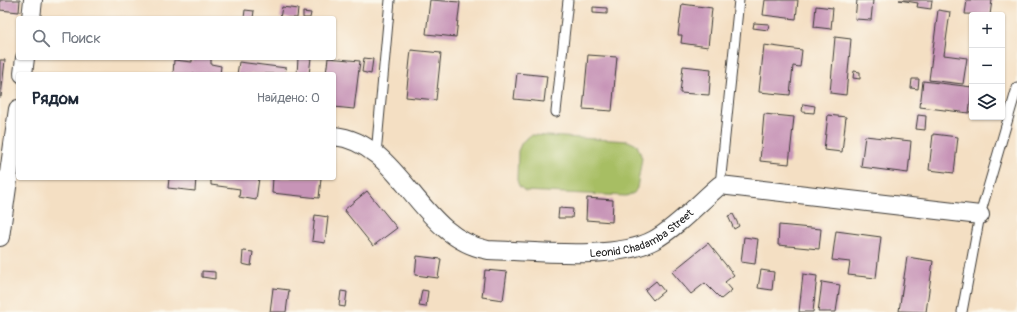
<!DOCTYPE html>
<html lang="ru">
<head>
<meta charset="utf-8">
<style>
	body { margin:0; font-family:Pangolin,sans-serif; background:#f6f6f7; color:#1f2937 }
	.controls { position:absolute; right:12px; top:12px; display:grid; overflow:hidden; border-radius:4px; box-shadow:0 1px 3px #0004 }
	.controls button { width:36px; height:36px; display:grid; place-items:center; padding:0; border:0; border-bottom:1px solid #e0e1e3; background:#fff; color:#1f2937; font:20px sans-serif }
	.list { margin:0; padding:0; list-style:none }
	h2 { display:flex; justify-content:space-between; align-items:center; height:52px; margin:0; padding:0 16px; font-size:17px }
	h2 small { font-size:13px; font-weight:400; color:#747a83 }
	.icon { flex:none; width:22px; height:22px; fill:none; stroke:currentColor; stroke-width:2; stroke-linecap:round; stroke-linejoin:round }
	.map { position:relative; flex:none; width:1017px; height:312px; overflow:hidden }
	.search { position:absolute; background:#fff; box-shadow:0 1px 3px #0004; left:16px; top:16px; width:320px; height:44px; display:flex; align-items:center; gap:10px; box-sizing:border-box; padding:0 14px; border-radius:4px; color:#747a83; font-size:15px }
	.panel { position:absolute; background:#fff; box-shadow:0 1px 3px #0004; left:16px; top:72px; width:320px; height:108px; border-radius:4px }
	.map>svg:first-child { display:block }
	.green { fill:#a7be63; stroke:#626d40 }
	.building { fill:#c794b7 }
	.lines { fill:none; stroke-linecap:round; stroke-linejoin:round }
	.lane-casing { stroke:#3c3935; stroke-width:11 }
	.street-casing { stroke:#3c3935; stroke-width:20 }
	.lane { stroke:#fff; stroke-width:9 }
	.street { stroke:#fff; stroke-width:18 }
	.labels { text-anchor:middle; stroke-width:3; stroke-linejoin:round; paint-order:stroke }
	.street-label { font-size:11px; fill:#1c1c1c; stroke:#fbf7ec }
</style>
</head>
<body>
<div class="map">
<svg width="1017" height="312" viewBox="0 0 1017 312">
	<rect width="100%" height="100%" fill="#fbf7ec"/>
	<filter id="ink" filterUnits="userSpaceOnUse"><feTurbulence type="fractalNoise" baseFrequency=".025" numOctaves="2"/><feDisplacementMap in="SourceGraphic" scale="8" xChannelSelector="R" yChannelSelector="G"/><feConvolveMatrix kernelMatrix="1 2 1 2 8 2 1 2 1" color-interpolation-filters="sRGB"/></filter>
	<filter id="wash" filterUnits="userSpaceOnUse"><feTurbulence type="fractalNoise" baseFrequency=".012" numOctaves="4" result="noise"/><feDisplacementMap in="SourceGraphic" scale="16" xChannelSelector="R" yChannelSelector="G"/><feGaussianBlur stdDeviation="0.9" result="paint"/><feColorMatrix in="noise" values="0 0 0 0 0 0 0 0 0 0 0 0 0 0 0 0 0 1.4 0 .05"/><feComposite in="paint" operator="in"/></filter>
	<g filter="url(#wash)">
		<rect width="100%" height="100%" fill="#f4dfc3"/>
		<polygon class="green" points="531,135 628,141 637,145 642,158 637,188 634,193 626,196 525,191 519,186 517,180 518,151 522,142"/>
		<g id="blocks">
			<g class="building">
				<polygon points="0,0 20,0 19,12 0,10"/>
				<polygon points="430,0 460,2 456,37 426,34"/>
				<polygon points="765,0 798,0 796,19 763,15"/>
				<polygon points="857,0 873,0 871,20 855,19"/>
				<polygon points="899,0 932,0 931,9 917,7 918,3"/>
				<polygon points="967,0 992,0 990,15 965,14"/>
				<polygon points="682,4 712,8 708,47 681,43 682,35 678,35"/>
				<polygon points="816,6 833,8 831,29 814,27"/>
				<polygon points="282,7 298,9 297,18 280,18"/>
				<polygon points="593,7 607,8 607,14 593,13"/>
				<polygon points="245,10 254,11 253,18 244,18"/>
				<polygon points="938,10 950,12 944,55 967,58 963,84 929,80"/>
				<polygon points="303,12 311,13 310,18 303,18"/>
				<polygon points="754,23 769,24 768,30 753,28"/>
				<polygon points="835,37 851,39 846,95 830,93"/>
				<polygon points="764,45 802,50 800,67 793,66 790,95 759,92"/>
				<polygon points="411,50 441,53 436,100 406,97"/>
				<polygon points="588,55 617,57 612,111 583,109"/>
				<polygon points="192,58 211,58 211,64 221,66 220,74 173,74 174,60 192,62"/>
				<polygon points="298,58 311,58 309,74 297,74"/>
				<polygon points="328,58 360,61 354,109 334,107 334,74 326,74"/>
				<polygon points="364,58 373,59 371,74 362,72"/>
				<polygon points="0,60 5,60 1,97 0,97"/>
				<polygon points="239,62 286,68 285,74 237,74"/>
				<polygon points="683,66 711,69 709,95 680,93"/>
				<polygon points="854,71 860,72 860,79 853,78"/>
				<polygon points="517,73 547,76 544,102 514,99"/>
				<polygon points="912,79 919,79 918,89 911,88"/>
				<polygon points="923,81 972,87 969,113 920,107"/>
				<polygon points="803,104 815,106 814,113 802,112"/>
				<polygon points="764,114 794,117 789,164 760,161"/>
				<polygon points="828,115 846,117 842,152 824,150"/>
				<polygon points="918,115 926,116 925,130 916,129"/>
				<polygon points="933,134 958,137 954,173 929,170"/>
				<polygon points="865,136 911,141 908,173 861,167"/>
				<polygon points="169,178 196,178 195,191 168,188"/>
				<polygon points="211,178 259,178 256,200 239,197 240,189 211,185"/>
				<polygon points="273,178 321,178 319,198 272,193"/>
				<polygon points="367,191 397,228 373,246 344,210"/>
				<polygon points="587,198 613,200 612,222 586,220"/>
				<polygon points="559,208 573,209 572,218 558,218"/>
				<polygon points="733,214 739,226 734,229 728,216"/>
				<polygon points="315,215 328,217 325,243 312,241"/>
				<polygon points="779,225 821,229 819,249 778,245"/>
				<polygon points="836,231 881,237 876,278 848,275 850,262 832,260"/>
				<polygon points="744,237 758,239 755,264 741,262"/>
				<polygon points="708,243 734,275 725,282 732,290 721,299 705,283 691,294 672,272"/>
				<polygon points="243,251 253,252 251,266 242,264"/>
				<polygon points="417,256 441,259 438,278 415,275"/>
				<polygon points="907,257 933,261 926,312 899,311"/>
				<polygon points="485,270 507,272 503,300 482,297"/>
				<polygon points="761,270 774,272 772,290 758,288"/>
				<polygon points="202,271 215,272 215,279 202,277"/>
				<polygon points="803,274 817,276 813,312 799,312"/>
				<polygon points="656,281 664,291 653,300 645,290"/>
				<polygon points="822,282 840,285 836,312 818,312"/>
				<polygon points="273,288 289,290 286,312 270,312"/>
				<polygon points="422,290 428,291 426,307 419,306"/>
				<polygon points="341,291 347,292 345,307 339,306"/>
			</g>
		</g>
	</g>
	<g filter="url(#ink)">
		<use href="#blocks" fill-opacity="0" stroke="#3c3935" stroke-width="1"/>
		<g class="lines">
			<g class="lane-casing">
				<g id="lane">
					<polyline points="556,112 568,0"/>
					<polyline points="376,154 390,0"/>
					<polyline points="720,185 739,0"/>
					<polyline points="962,312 980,215 1017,88"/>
				</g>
			</g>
			<g class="street-casing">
				<g id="street">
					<polyline points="31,18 33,0"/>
					<polyline points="23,74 25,58"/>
					<path id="s1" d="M334 136C402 143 418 237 488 250 532 251 616 261 654 240 676 228 701 201 720 185L980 215"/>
					<polyline points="0,237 18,109"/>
				</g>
			</g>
			<use href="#lane" class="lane"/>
			<use href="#street" class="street"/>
		</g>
	</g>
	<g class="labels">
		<g class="street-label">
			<text dy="4" stroke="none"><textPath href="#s1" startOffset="355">Leonid Chadamba Street</textPath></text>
		</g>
	</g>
</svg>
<div class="controls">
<button>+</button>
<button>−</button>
<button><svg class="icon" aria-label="layers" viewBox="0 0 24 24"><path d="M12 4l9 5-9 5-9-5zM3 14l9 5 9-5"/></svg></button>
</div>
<div class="search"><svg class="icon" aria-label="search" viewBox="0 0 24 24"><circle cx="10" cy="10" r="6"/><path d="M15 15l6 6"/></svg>Поиск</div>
<section class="panel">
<h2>Рядом<small>Найдено: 0</small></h2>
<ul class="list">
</ul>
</section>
</div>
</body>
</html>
